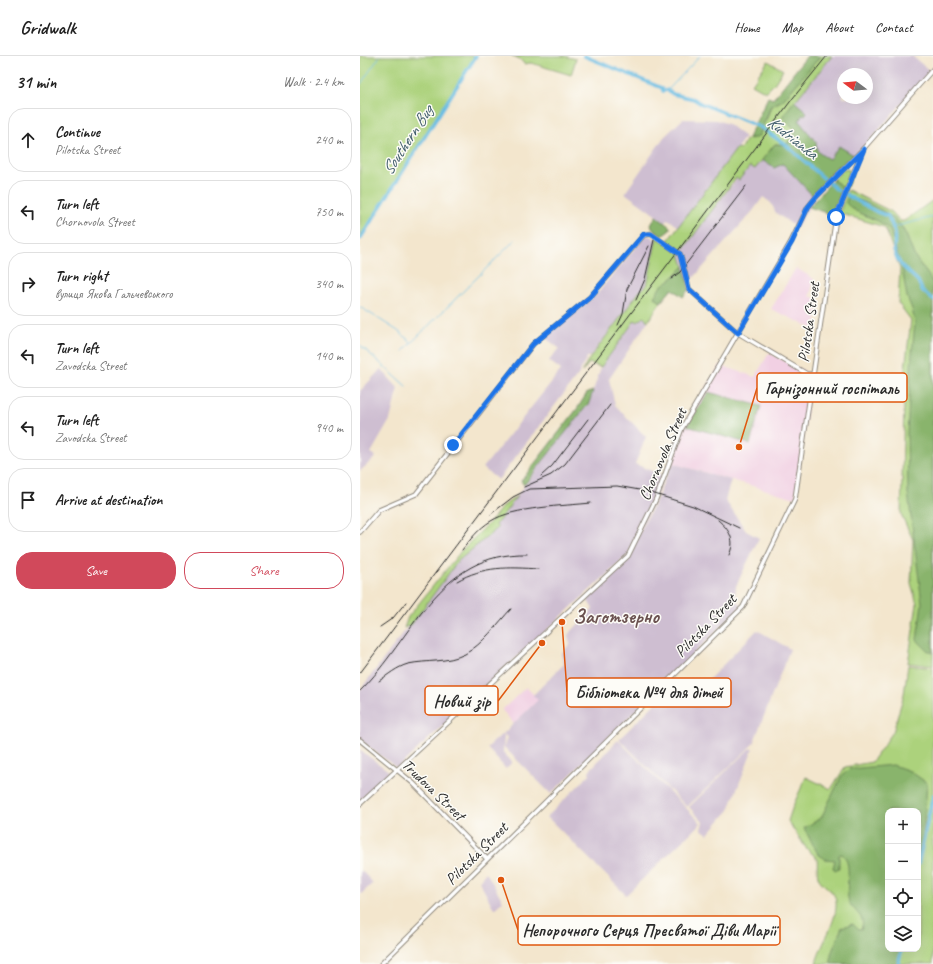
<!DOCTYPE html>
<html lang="en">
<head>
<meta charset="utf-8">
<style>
	body { margin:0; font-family:Caveat,sans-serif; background:#f2f2f2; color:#222 }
	.controls { position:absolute; right:12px; bottom:12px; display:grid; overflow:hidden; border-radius:8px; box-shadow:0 4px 16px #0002 }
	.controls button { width:36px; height:36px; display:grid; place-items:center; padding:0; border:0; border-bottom:1px solid #e0e0e0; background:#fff; color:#222; font:20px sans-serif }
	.compass { position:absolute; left:477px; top:12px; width:36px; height:36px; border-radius:50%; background:#fff; box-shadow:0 4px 16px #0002; rotate:286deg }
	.stop { position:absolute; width:12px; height:12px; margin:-9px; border:3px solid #1a73e8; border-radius:50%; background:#fff }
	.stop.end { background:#1a73e8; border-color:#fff; box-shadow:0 1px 4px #0008 }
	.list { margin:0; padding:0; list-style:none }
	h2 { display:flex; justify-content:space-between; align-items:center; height:52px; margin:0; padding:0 16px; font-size:17px }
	h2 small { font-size:13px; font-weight:400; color:#767676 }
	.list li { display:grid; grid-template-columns:26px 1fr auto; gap:12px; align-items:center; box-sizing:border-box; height:64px; margin:0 8px 8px; padding:0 8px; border:1px solid #e0e0e0; border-radius:16px }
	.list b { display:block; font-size:15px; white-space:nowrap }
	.list p { margin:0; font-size:13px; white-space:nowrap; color:#767676 }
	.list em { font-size:13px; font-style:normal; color:#767676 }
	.actions { display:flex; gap:8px; padding:12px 16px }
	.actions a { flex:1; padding:9px 0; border:1px solid #d1495b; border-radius:16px; text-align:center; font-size:14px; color:#d1495b }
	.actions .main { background:#d1495b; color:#fff }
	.icon { flex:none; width:22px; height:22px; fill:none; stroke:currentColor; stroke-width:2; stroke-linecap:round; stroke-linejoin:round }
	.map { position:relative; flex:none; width:573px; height:908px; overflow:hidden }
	header { display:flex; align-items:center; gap:24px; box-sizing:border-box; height:56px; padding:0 20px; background:#fff; border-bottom:1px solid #e0e0e0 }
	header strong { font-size:19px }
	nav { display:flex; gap:22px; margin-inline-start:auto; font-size:14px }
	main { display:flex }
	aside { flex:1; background:#fff }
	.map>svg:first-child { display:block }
	.built { fill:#f1d0e3 }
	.industrial { fill:#cebed1; fill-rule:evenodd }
	.green { fill:#acd27c; stroke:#6c7e54; fill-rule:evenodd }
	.forest { fill:#89b46c; stroke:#5a704c }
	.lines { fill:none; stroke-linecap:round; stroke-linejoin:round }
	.stream { stroke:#66bbe2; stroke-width:1 }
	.river { stroke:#66bbe2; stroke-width:3.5 }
	.secondary-casing { stroke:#8f887c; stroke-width:5.5 }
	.secondary { stroke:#fff; stroke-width:3.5 }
	.rail { stroke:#2b2b2b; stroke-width:1 }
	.route { stroke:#1a73e8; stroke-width:5 }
	.labels { text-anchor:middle; stroke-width:3; stroke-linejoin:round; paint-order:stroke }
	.street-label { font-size:16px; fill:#2b2b2b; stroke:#fdfcf7 }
	.water-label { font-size:17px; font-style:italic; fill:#405d6b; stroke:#fdfcf7 }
	.district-label { font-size:20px; font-weight:bold; fill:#6b5250; stroke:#fdfcf7 }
	.leader { fill:none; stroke:#df570e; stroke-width:1.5 }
	.callout-dot { fill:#df570e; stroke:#fdfcf7; stroke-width:1.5 }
	.callout { fill:#fdfcf7; stroke:#df570e; stroke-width:1.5 }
	.callout-label { font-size:17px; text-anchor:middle; font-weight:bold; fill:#2b2b2b }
</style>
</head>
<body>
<header>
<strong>Gridwalk</strong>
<nav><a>Home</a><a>Map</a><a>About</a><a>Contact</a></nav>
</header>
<main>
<aside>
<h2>31 min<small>Walk · 2.4 km</small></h2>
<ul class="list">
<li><svg class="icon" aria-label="ahead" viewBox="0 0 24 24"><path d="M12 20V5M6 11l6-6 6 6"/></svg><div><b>Continue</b><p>Pilotska Street</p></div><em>240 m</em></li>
<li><svg class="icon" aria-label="left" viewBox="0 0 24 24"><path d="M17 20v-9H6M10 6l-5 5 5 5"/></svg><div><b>Turn left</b><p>Chornovola Street</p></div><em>750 m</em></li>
<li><svg class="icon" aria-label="right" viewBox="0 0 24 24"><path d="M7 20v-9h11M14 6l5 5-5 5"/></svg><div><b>Turn right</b><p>вулиця Якова Гальчевського</p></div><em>340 m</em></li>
<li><svg class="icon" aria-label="left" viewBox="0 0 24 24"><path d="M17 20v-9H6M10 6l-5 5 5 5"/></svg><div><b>Turn left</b><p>Zavodska Street</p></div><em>140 m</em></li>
<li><svg class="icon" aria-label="left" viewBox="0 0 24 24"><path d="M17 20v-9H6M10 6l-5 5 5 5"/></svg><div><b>Turn left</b><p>Zavodska Street</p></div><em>940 m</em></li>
<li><svg class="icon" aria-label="arrive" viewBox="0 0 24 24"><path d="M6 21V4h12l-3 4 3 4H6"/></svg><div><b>Arrive at destination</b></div></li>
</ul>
<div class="actions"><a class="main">Save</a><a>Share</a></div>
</aside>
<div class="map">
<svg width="573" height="908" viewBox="0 0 573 908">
	<rect width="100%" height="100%" fill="#fdfcf7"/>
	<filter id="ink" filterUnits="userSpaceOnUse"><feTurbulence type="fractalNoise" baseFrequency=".025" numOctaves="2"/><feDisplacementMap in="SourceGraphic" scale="8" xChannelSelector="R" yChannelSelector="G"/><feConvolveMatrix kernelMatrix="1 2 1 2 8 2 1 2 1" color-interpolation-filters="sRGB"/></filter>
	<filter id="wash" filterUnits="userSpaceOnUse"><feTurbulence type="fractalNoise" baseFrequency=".012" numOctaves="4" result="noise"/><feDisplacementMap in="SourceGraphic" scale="16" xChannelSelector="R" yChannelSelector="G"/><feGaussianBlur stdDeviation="0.9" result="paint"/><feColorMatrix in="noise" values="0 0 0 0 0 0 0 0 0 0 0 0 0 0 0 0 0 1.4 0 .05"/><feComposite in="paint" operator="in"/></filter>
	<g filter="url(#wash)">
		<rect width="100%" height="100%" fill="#f3e6cd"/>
		<g class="built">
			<polygon points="436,212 454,223 450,240 459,244 454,273 411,253"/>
			<polygon points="409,297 452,319 435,442 311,407 323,370 360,309 395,321"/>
			<polygon points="166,631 179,644 154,668 142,654"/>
		</g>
		<g class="industrial">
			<path d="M472 0H552L570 15 503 92 456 139 437 172 416 157 411 147 403 141 393 155 330 226 312 233 301 246 249 323 255 349 286 381 275 408 304 420 295 443 267 500 37 712 0 684V634L98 505 136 469 164 430 229 347 241 311 275 264 315 220 320 198 448 28ZM483 18H507V42H483Z"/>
			<polygon points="323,63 357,64 368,68 385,81 319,171 308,163 305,166 265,137 304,81"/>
			<polygon points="285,180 290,180 296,184 287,229 280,235 230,301 227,301 218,319 138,424 123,412 201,314 189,305 199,292 184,281 235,240"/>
			<polygon points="21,313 38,332 30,364 11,397 16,401 0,415 0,335"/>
			<polygon points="311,407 371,424 365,444 386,475 399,482 376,530 375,544 382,550 191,738 144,691 147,681 143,678 178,644 173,639 204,608 201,598 210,588 208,579 233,553 226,542 266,503 297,443"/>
			<polygon points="397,574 430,593 393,688 327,751 259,683 311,632 326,647"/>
			<polygon points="142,678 144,680 143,696 152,706 146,713 127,692"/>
			<polygon points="258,684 341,767 266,839 187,761 230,718 229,715"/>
			<polygon points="393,692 369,754 348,778 341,773 343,766 329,751 389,693"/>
			<polygon points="0,694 30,716 0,745"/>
			<polygon points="0,813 13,827 0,839"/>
			<polygon points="126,816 143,845 134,853 119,825"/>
		</g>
		<g class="green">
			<polygon points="0,0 116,0 0,183"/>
			<polygon points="152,0 204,0 216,3 211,19 171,7 164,8 160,3"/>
			<polygon points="458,0 472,0 422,61 437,74 426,89 415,88 395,113 390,110 379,124 376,122 320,198 324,210 294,241 301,246 288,265 283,261 278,266 275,264 241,311 229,307 222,316 227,306 280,235 287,229 297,181 306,187 377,92 380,93 388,82 392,83 407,62 411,50 423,44 459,2"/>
			<polygon points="408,5 423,14 414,28 406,36 392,28"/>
			<polygon points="484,113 489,114 492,119 486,133 473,124"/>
			<polygon points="488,134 532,156 540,165 544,165 573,144 573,610 548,607 557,548 551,527 553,484 541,458 545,313 551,264 538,247 540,213 526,174 524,171 479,157"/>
			<polygon points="157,440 136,469 138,472 98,505 51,569 44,572 48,561 102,494 131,465 142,451"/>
			<path d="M548 609 573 612V908H456C460 889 478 865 476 845 475 835 464 831 459 823 456 818 458 808 457 802L446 792 428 765 433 750 446 721 471 733 485 711 512 706 533 676 544 638ZM528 755H558V893H528Z"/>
		</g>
		<g class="forest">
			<polygon points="447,0 458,0 459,2 423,44 411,50 400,78 397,82 388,82 408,41 413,43"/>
			<path d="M434 45 447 56 445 59 443 58 439 65 456 86C456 97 460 98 469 103L479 90 495 100 452 139 423 108 414 112 402 104 415 88 426 89 437 75 422 61Z"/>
			<polygon points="473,124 486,133 475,160 449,151"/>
			<path d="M488 141C503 143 536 159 543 173 548 181 550 190 554 199 559 208 568 217 573 227V597L567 594 557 584 562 547 548 437 547 377 552 297 555 267 552 253 547 241 542 212 529 173C517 161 497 160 486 147Z"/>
			<polygon points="296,160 310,171 310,174 302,180 294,175 291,169"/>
			<polygon points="324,210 329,233 323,241 312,233 301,246 294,241 301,230 315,220"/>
			<polygon points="233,335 229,347 164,429 161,425 217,353 227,337"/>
			<polygon points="348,336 401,350 390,388 327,370"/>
			<path d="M533 709 550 715 567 727 563 787 558 807V755H528V893H541L538 908H471V898L482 871 493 868 498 873H501C507 861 493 855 489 846 484 830 494 809 482 798L479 799V812L475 814 473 812 475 804 465 803 458 798 444 772 461 762 481 721 489 713Z"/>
		</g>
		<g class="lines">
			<g class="stream">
				<polyline points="0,29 20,0"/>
				<polyline points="308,34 340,0"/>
				<polyline points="533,171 573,161"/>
				<polyline points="0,251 38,275 51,286"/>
				<polyline points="0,289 46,330"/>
				<polyline points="43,295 155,184"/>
			</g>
			<g class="river">
				<polyline points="224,0 302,32 303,35 307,34 313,38 334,43 340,47 400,71 426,89 476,133 517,156 528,160 535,176 534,194 537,202 541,209 558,225 562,234 573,244"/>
				<polyline points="0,183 116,0"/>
				<polyline points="558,809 573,740"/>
				<polyline points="538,908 542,893"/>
			</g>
		</g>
	</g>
	<g filter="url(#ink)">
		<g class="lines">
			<g class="secondary-casing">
				<g id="secondary">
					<polyline points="0,476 19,454 56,438 173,288 230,241 284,179 291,178 320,198 329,233 378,277 447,318 453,318"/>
					<polyline points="0,684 53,727 127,803"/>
					<polyline points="0,748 268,500 296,443 322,372 431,186 448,151 457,140 503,93 573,13"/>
					<polyline points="21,908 383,551 435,443 476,161 503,93"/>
				</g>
			</g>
			<use href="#secondary" class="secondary"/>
			<g class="rail">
				<polyline points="311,223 320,216 386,130"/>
				<polyline points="276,244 285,223 294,184"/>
				<polyline points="258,269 263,258 267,233 289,190"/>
				<polyline points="181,420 192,410 228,363"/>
				<polyline points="164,431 191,419 205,408 250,349"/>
				<polyline points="131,458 153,441 169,433 257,430 285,435 333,450 379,472"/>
				<path d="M358 464C370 474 376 485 369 499"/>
				<path d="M102 494C110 484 119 472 131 465 153 451 204 450 231 447"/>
				<path d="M97 525C123 510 149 511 178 513"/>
				<polyline points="20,571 33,562 46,546"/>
				<polyline points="0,617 433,42 467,0"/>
				<path d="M19 625C28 619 37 611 48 608 67 604 87 607 105 598 123 588 137 568 151 553"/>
				<path d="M0 635C53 583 78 496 167 498"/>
			</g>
		</g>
	</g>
	<g class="lines" filter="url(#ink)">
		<polyline class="route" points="93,389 173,288 230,241 284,178 291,178 320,198 329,233 378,277 432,186 448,151 457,140 504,93 476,161"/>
	</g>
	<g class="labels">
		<g class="street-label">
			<text transform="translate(448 266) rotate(-82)" y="6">Pilotska Street</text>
			<text transform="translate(302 398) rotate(-67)" y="6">Chornovola Street</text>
			<text transform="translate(345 569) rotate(-46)" y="6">Pilotska Street</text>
			<text transform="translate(74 733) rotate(44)" y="6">Trudova Street</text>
			<text transform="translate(116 797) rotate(-45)" y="6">Pilotska Street</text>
		</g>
		<g class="water-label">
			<text transform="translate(433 81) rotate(38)" y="6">Kudrianka</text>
			<text transform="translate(47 84) rotate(-57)" y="6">Southern Bug</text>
		</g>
		<g class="district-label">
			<text x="256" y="567">Заготзерно</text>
		</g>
	</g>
	<path class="leader" d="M379 391L397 332M202 566L207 636M182 587L138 645M141 824L158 874"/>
	<g class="callout-dot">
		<circle cx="379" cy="391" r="4"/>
		<circle cx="202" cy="566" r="4"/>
		<circle cx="182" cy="587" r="4"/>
		<circle cx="141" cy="824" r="4"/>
	</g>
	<g class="callout">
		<rect x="397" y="317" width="150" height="29" rx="4"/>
		<rect x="207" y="622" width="164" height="29" rx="4"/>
		<rect x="65" y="630" width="73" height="29" rx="4"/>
		<rect x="158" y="860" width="262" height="29" rx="4"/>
	</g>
	<g class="callout-label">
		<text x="472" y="338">Гарнізонний госпіталь</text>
		<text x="289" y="642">Бібліотека №4 для дітей</text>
		<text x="102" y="651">Новий зір</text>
		<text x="289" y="880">Непорочного Серця Пресвятої Діви Марії</text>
	</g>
</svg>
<div class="controls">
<button>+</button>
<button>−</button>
<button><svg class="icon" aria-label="locate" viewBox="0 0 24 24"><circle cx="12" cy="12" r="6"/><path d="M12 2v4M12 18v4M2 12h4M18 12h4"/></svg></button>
<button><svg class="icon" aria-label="layers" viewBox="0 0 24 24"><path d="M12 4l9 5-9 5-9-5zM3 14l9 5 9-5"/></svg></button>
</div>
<svg class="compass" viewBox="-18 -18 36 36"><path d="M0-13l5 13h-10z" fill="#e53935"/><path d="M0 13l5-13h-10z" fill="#767676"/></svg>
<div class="stop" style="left:476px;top:161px"></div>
<div class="stop end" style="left:93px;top:389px"></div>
</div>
</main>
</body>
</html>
